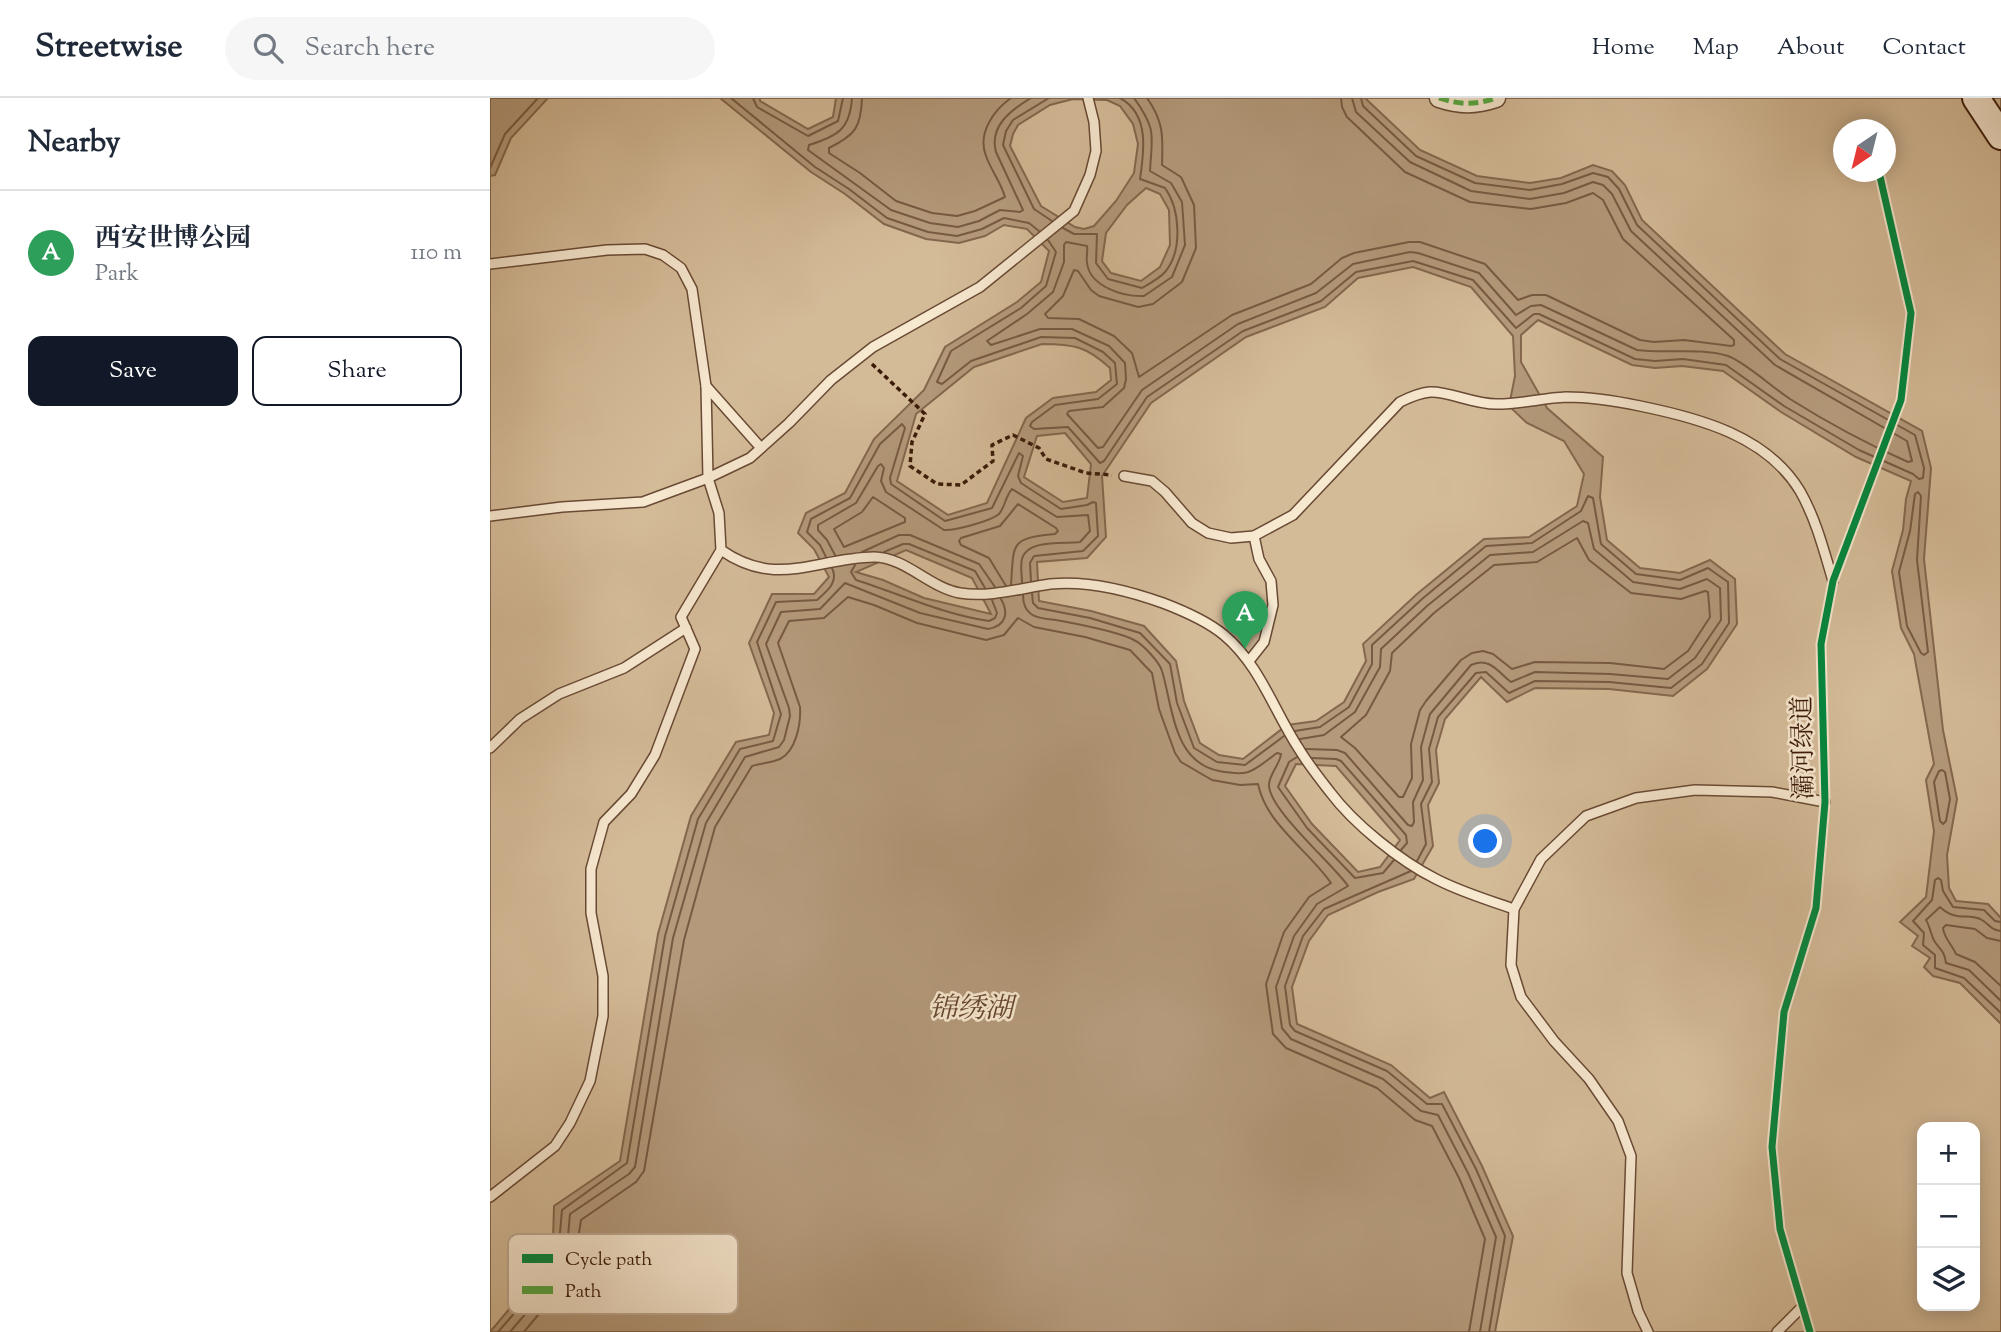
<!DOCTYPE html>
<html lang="en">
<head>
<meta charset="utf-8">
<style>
	body { margin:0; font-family:"Sorts Mill Goudy","Noto Serif SC",serif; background:#f6f6f7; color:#1f2937 }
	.controls { position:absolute; right:21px; bottom:21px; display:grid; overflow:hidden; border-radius:14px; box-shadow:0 4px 18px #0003 }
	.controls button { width:63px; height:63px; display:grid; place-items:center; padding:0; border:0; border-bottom:2px solid #e0e1e3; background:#fff; color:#1f2937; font:35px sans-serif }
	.compass { position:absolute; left:1343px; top:21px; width:63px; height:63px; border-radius:50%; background:#fff; box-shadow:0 4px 18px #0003; rotate:215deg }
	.you { position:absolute; left:996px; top:744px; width:24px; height:24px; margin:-18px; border:5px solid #fff; border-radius:50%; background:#1a73e8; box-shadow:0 0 0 10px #1a73e833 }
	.badge { display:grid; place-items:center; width:46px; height:46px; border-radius:50%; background:#111827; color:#fff; font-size:23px; font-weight:700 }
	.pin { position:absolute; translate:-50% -58px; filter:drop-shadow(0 2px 4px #0008) }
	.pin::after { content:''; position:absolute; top:37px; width:24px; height:21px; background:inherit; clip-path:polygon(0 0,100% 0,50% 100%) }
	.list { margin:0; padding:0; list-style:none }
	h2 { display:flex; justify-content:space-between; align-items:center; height:91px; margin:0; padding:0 28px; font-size:30px }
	h2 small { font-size:23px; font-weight:400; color:#747a83 }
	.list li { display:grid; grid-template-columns:46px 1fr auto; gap:21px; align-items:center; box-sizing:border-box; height:126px; padding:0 28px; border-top:2px solid #e0e1e3 }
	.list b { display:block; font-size:26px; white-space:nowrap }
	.list p { margin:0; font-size:23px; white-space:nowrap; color:#747a83 }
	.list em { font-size:23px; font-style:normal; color:#747a83 }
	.actions { display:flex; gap:14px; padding:21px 28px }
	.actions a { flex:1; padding:16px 0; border:2px solid #111827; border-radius:14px; text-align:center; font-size:24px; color:#111827 }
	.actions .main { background:#111827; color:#fff }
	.icon { flex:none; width:38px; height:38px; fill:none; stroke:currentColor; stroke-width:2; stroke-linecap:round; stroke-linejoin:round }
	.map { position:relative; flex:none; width:1511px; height:1234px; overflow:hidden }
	header { display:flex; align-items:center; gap:42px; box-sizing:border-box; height:98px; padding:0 35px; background:#fff; border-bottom:2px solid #e0e1e3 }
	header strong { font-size:33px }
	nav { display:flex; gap:38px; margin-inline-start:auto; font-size:24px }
	.search { width:490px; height:63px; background:#f6f6f7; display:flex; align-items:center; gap:18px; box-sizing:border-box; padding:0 24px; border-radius:38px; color:#747a83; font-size:26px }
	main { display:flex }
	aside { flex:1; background:#fff }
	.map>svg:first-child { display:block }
	.green { fill:#d4bb98; stroke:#886a50; stroke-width:2; fill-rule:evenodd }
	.water { fill:#b49a7b; stroke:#84674d; stroke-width:2; fill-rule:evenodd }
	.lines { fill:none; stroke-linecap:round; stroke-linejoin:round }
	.shore { stroke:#785a42; stroke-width:2 }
	.lane-casing { stroke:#694a34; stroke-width:12 }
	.street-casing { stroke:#694a34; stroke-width:21 }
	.secondary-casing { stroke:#3b1a08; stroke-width:30 }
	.path { stroke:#3b1a08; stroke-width:3.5; stroke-dasharray:5 3.5; stroke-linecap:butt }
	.lane { stroke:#f7e8d0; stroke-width:9 }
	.street { stroke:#f7e8d0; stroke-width:18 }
	.secondary { stroke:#f7e8d0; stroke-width:26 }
	.quiet { stroke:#55a941; stroke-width:5; stroke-dasharray:10 5; stroke-linecap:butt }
	.cycleway-casing { stroke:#f7e8d0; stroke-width:11 }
	.cycleway { stroke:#00873e; stroke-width:7 }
	.labels { text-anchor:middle; stroke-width:5; stroke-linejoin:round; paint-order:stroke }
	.street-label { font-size:26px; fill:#3b1a08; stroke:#f7e8d0 }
	.water-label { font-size:28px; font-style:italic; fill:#654730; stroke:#f7e8d0 }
	.key { fill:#f7e8d0; stroke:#bfaa94; stroke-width:2 }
	.key-label { font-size:19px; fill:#3b1a08 }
</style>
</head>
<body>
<header>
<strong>Streetwise</strong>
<div class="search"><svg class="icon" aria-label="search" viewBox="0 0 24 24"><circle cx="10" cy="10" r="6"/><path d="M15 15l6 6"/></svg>Search here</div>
<nav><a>Home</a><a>Map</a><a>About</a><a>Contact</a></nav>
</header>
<main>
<aside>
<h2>Nearby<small></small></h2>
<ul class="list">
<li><span class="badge" style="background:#2e9e5b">A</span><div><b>西安世博公园</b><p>Park</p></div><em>110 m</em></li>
</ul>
<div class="actions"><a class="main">Save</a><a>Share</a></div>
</aside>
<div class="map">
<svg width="1511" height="1234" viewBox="0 0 1511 1234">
	<rect width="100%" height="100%" fill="#f3dcb6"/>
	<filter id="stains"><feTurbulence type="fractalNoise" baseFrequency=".00286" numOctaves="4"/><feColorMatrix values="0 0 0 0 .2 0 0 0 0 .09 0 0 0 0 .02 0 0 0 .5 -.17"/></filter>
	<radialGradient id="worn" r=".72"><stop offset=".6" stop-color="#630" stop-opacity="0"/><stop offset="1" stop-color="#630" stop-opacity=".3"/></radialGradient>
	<path class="green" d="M0 0H1511V1234H0ZM1353 32H1395V74H1353ZM1432 1029H1485V1208H1432Z"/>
	<g class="water">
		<polygon points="0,0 58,0 21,40 5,77 0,78"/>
		<path d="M230 0H270V3L318 31 343 19 346 0H875L930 52 987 78 1040 85 1071 80 1103 67 1122 73 1135 87 1152 122 1295 256 1432 333 1441 370 1434 461 1453 632 1467 701 1457 757 1459 790 1466 803 1498 806 1511 820V926L1470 885 1443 878 1434 869 1440 860 1422 848 1428 838 1410 824 1436 799 1444 733 1436 682 1444 666 1424 556 1411 530 1402 473 1413 432 1416 401 1421 383 1366 359 1291 314 1233 273 1192 268 1165 270 1142 267 1048 222 1031 237V264L1057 310 1113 359 1110 399 1117 442 1150 470 1190 475 1220 462 1245 481 1247 526 1217 571 1183 598 1119 591 1045 590 1017 604 991 579 955 621 946 652 949 685 938 707 943 748 924 781 888 794 838 817 819 843 802 889 807 926 901 967 940 1000 954 994 992 1068 1023 1138 1005 1234H0L36 1191 63 1142 64 1108 130 1063 168 836 201 718 246 644 279 637 284 615 259 545 282 496H324L339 479 324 451 308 435 316 415 355 395 384 341 434 292 455 249 527 204 551 184 559 153 537 131 514 127 495 138 469 145 436 141 394 126 355 96 321 74ZM583 1 617 2 630 8 643 26 648 46 644 75 626 103 604 128 594 131 585 129 551 108 520 48 523 36 528 27 560 7ZM656 90 670 96 679 112 680 147 670 169 651 183 621 175 612 163 616 135 637 107ZM923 169 981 189 1023 238 1025 278 1019 308 1037 325 1074 343 1094 376 1087 408 1039 439 994 441 927 496 873 546 876 563 854 604 826 623 797 627 753 661 729 657 710 645 694 603 686 563 654 528 601 513 549 503 547 464 597 460 616 439 612 378 661 305 756 239 835 209 868 180ZM552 246C583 246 596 248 620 270L621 282 606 294 563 300 536 320 497 405 458 417 407 383 426 316 484 269ZM575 335 601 366 597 400 573 404 534 379 547 338ZM416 452 482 480 501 516 434 500 393 482 366 474ZM806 666 846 668 910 742 890 769 868 774 822 726 795 688Z"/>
	</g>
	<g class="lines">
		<g class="shore">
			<polyline points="241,0 325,69 359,91 397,120 438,134 467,138 492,131 514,120 539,125 549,133"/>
			<polyline points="263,0 267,9 318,38 348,23 353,0"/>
			<path d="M362 0C360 31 348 38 319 47L318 52 401 112 440 125 468 129 489 123 510 112 530 114 533 112 506 54C499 28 521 12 541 0"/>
			<path d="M372 0C371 30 365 37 339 50V55L370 75 406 103 442 115 467 118 485 113 515 99C511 85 501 72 496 58 487 35 504 12 521 0"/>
			<polyline points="559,0 523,22 516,33 513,47 544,111 562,123"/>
			<path d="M644 0C667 32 662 37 660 73L681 85 692 104 695 147 682 179 654 198C634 199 600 189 597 165 596 159 598 153 597 148L576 144 574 147V164L563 194 537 216 497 243 501 247 550 231H582L619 248 635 265 636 281 634 290 613 309 579 313 577 316 608 350 613 349 652 292 748 226 826 195 863 166 920 154 928 155 989 175 1026 217 1041 208 1051 207 1147 252C1177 256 1208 249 1238 258 1255 264 1283 290 1300 301 1338 325 1377 346 1418 364L1422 363 1417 343 1285 267 1141 133 1122 96 1113 87 1103 84 1074 95 1040 101 981 93 920 64 866 14 862 0"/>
			<path d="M657 0C674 24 673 39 672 67L691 79 704 107 706 150 692 184 663 206 648 209 609 198 601 192 588 173 584 172 573 198 555 216 558 220 589 221 624 238 642 255 649 279 742 217 821 186 852 160 864 155 919 144H930L995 166 1028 202 1042 197H1056L1150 242 1164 244 1194 242 1241 248 1244 247V242L1133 141 1113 102 1103 95 1076 105 1041 111 980 104 915 74 857 19 852 9 851 0"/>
			<polyline points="0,70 15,36 48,0"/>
			<path d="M573 130 584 136H607L606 165 618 181 652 190C659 186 670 180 675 174 693 153 690 111 675 90L650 81C654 54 660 16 630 0"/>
			<polyline points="558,142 566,154 556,188 531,210 461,253 447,284 452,286 481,263 551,239 585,240 613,254 625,265 627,286 608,301 565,307 542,324 540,328 544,331 578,329 610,365 614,363 657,299 753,233 831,203 866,174 923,163 983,182 1026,230 1044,216 1049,216 1145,261 1165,263 1193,261 1236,267 1294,308 1369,352 1423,376 1429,381 1433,380 1434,370 1425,337 1290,261 1147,127 1129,91 1118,79 1103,75 1072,86 1040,92 985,85 926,58 873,8 871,0"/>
			<polygon points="1428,394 1431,398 1427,462 1438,554 1434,557 1431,555 1417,528 1409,474 1420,433 1425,396"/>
			<polygon points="383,399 415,420 415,424 354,449 344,431 372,414"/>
			<polygon points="1087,440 1099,462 1141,495 1191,501 1215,493 1218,494 1220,519 1198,553 1174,571 1120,565 1045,564 1022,571 1003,556 993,553 982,555 971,562 936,603 930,612 921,646 922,680 913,699 909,699 865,650 851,639 876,617 900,573 902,555 944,515 1004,467 1047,464"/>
			<polyline points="372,454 409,437 420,437 489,466 505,489"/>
			<polyline points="394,454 413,446 419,446 485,473 495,490"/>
			<path d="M345 457 337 442 328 432V427L366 405 388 368 391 366 394 370 391 383 396 394 454 432C464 433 501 423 509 416 515 409 516 397 522 391L567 419 598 417 600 433 590 444C574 446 537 441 532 461 530 468 532 477 532 485"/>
			<polyline points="336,459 330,447 317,434 321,421 360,400 390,346 412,326 415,330 400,380 401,386 455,423 502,410 529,355 533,358 528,378 531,385 571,411 597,407 603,404 606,405 608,438 593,453 544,458 540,465 541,483"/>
			<path d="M365 467 361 474 366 482C410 496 452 516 499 523L505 520 507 515 502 502"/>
			<path d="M516 488 499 460 471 447 469 443 471 440 510 428 528 406 566 430 568 433 565 436C519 440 524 446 521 487"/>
			<polyline points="542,495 543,505 548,510 600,520 650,535 680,566 687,605 704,650 727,664 755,667 794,638"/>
			<path d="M533 497C533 504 534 511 541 516 548 521 558 521 566 522 587 526 627 533 644 542 653 546 670 565 672 573 683 609 683 664 729 673 762 679 762 673 787 655L791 656C790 666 780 675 779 686 777 710 844 767 858 788L827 806 804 838 786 889 792 930 801 941 893 981 931 1013 948 1017 978 1075 1006 1139 990 1234"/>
			<polyline points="805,633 830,629 859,609 882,566 882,547 932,501 996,448 1042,445 1091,413 1098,398 1103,400 1111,446 1146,476 1190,482 1218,470 1238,484 1239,525 1212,566 1181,590 1119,584 1045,583 1019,595 996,574 986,575 948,619 939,651 942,684 931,706 936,746 927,763"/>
			<path d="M810 641 834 637 865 614 890 569 891 551 937 508 1000 457 1043 454 1093 423 1098 425 1104 451 1143 484 1190 491 1217 481 1230 490 1231 522 1205 560 1178 581 1120 576 1045 574 1021 584C1008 574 999 558 981 567L940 616 931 649 933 682 923 704 924 724 922 728 918 727 855 655 847 652 816 651"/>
			<polyline points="807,659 799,664 788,689 817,730 865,780 893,775 904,762"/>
			<polyline points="822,660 846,661 851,663 916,737 917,745 911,752"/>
			<polygon points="1452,672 1455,674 1460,701 1456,723 1453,726 1450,723 1444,684 1449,673"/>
			<polyline points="921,773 834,811 813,838 795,888 800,927 805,933 897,973 937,1006 952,1006 986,1071 1015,1138 999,1234"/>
			<polyline points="1511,824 1505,823 1494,812 1463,809 1453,793 1451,782 1448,780 1445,782 1442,802 1423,823 1434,835 1433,847 1445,857 1445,870 1474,880 1511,915"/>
			<path d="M1511 833C1501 832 1500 827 1492 822 1479 814 1467 825 1450 809L1436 822C1440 828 1442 841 1445 844 1451 853 1454 852 1456 865L1479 872 1511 903"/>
			<path d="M1511 843 1497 840 1485 831 1456 827 1453 830C1454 840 1462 847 1466 856L1485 864 1511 888"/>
			<path d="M8 1234 42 1195 69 1146 72 1112 137 1065 175 838 208 721 250 651 283 643 291 616 267 544 286 504 327 502C337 493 349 484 342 470"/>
			<path d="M20 1234 49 1200 77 1149 80 1116 139 1076 145 1069 183 840 216 725 255 659 289 649 294 642 300 618 299 610 276 546 291 514 330 511 355 485 430 515 498 531C516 528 519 515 511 501"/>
			<path d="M34 1234 58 1205 86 1154 91 1122 146 1084 154 1073 194 842 225 729 262 668C271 665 281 665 290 661 306 653 311 626 310 609L288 545 299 523 334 520 358 499 384 507 427 525 496 542 514 537 528 520 544 529 595 539 640 552 662 575 669 611 685 655 691 664 722 682 750 687 768 686C776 726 818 752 841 785L819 799 794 834 776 886 783 936 796 950 887 990 925 1022 942 1028 969 1080 995 1141 979 1234"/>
		</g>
		<g class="lane-casing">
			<g id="lane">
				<path d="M0 166 117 152 155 151 173 157 191 170 202 191 216 288 218 380 229 415 231 452C287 491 325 460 384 459 415 459 440 490 470 495 499 500 532 490 560 486 598 482 637 492 673 505 694 513 717 523 734 537 770 567 784 613 809 651 818 666 829 680 840 694 864 726 910 763 946 781 971 794 998 802 1024 811"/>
				<polyline points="216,288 271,350"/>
				<path d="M634 378 662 383 675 394 702 425 718 435 741 440 764 438 803 417 910 304C920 299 929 295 940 294 959 293 985 307 1008 306 1031 306 1053 300 1076 299 1101 299 1126 303 1150 308 1209 320 1277 338 1310 393 1326 421 1334 453 1343 483"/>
				<polyline points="0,418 72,409 153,404 218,380 260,360 299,325 341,282 383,249 490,189 584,113 600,77 606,53 604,24 598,0"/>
				<polyline points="759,563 774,544 783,507 781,483 769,461 764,438"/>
				<polyline points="0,650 30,621 69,596 134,570 196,530"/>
				<polyline points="0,1099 65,1048 80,1025 100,983 113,918 113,878 101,815 101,771 114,724 141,696 165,657 205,551 191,519 231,452"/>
				<polyline points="1158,1234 1148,1213 1137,1175 1141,1058 1128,1023 1099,981 1064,943 1031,899 1021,867 1024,811 1051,761 1096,718 1146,700 1205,692 1282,694 1335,704"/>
				<polyline points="1287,1234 1312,1209"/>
			</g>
		</g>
		<g class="street-casing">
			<path id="street" d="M949 0C970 7 985 7 1006 0"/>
		</g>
		<g class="secondary-casing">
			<polyline id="secondary" points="1486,0 1511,38"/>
		</g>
		<polyline class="path" points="382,266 435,316 422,344 420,368 447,386 471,387 503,363 502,347 523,337 549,350 556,361 596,375 622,377"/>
		<use href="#lane" class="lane"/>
		<use href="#street" class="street"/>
		<use href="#secondary" class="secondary"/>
		<path class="quiet" d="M949 0C970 7 985 7 1006 0"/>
		<g class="cycleway-casing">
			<polyline id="cycleway" points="1320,1234 1290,1131 1282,1049 1294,914 1326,810 1335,704 1331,546 1343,483 1411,302 1421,215 1389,74"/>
		</g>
		<use href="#cycleway" class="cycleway"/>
	</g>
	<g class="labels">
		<g class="street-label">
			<text transform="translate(1312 650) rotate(-91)" y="9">灞河绿道</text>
		</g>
		<g class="water-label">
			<text x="481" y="919">锦绣湖</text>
		</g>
	</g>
	<rect x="18" y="1136" width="230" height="80" rx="10" class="key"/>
	<rect x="32" y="1156" width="31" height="9" fill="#00873e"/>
	<rect x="32" y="1188" width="31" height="8" fill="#55a941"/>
	<g class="key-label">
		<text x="75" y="1167">Cycle path</text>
		<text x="75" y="1199">Path</text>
	</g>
	<rect width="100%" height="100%" filter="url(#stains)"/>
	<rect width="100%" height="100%" fill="url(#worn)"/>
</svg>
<div class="controls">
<button>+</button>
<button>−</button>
<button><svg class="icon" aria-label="layers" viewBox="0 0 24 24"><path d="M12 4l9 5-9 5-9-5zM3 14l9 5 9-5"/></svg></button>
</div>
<svg class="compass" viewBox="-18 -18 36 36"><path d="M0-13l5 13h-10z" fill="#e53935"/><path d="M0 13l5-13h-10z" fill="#747a83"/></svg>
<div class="you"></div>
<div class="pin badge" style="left:755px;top:551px;background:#2e9e5b">A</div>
</div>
</main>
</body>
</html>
